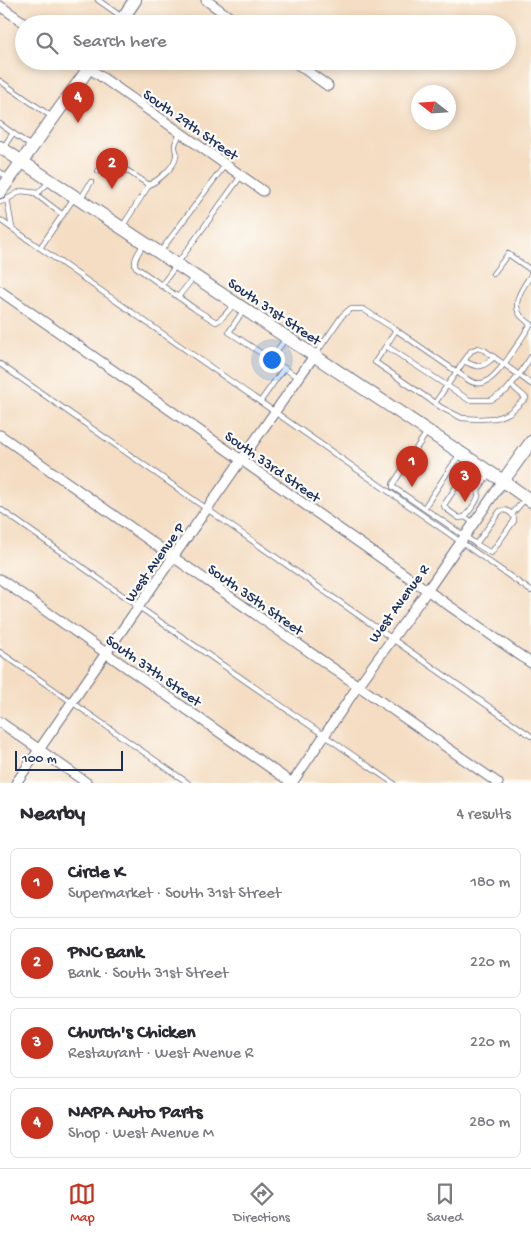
<!DOCTYPE html>
<html lang="en">
<head>
<meta charset="utf-8">
<style>
	body { margin:0; font-family:"Gochi Hand",sans-serif; background:#f2f2f3; color:#2b2b33 }
	.compass { position:absolute; left:411px; top:85px; width:45px; height:45px; border-radius:50%; background:#fff; box-shadow:0 2px 8px #0003; rotate:287deg }
	.scale { position:absolute; left:15px; bottom:12px; width:108px; box-sizing:border-box; padding-left:5px; border:2px solid #1b2f5e; border-top:0; font-size:14px; line-height:18px; white-space:nowrap; color:#1b2f5e; -webkit-text-stroke:4px #fdfcf7; paint-order:stroke }
	.you { position:absolute; left:271px; top:359px; width:18px; height:18px; margin:-12px; border:4px solid #fff; border-radius:50%; background:#1a73e8; box-shadow:0 0 0 8px #1a73e833 }
	.badge { display:grid; place-items:center; width:32px; height:32px; border-radius:50%; background:#c8321e; color:#fff; font-size:16px; font-weight:700 }
	.pin { position:absolute; translate:-50% -41px; filter:drop-shadow(0 1px 2px #0008) }
	.pin::after { content:''; position:absolute; top:26px; width:18px; height:15px; background:inherit; clip-path:polygon(0 0,100% 0,50% 100%) }
	.list { margin:0; padding:0; list-style:none }
	h2 { display:flex; justify-content:space-between; align-items:center; height:65px; margin:0; padding:0 20px; font-size:21px }
	h2 small { font-size:16px; font-weight:400; color:#7c7c81 }
	.list li { display:grid; grid-template-columns:32px 1fr auto; gap:15px; align-items:center; box-sizing:border-box; height:70px; margin:0 10px 10px; padding:0 10px; border:1px solid #e1e1e2; border-radius:8px }
	.list b { display:block; font-size:19px; white-space:nowrap }
	.list p { margin:0; font-size:16px; white-space:nowrap; color:#7c7c81 }
	.list em { font-size:16px; font-style:normal; color:#7c7c81 }
	.icon { flex:none; width:28px; height:28px; fill:none; stroke:currentColor; stroke-width:2; stroke-linecap:round; stroke-linejoin:round }
	.map { position:relative; flex:none; width:531px; height:783px; overflow:hidden }
	.search { position:absolute; background:#fff; box-shadow:0 2px 8px #0003; left:15px; right:15px; top:15px; height:55px; display:flex; align-items:center; gap:12px; box-sizing:border-box; padding:0 18px; border-radius:28px; color:#7c7c81; font-size:19px }
	.sheet { height:385px; background:#fff }
	nav { display:flex; justify-content:space-around; align-items:center; box-sizing:border-box; height:70px; border-top:1px solid #e1e1e2; background:#fff; font-size:14px; color:#7c7c81 }
	nav a { display:grid; justify-items:center; gap:2px }
	nav .on { color:#c8321e }
	.map>svg:first-child { display:block }
	.lines { fill:none; stroke-linecap:round; stroke-linejoin:round }
	.lane-casing { stroke:#676c81; stroke-width:6 }
	.street-casing { stroke:#676c81; stroke-width:11 }
	.secondary-casing { stroke:#676c81; stroke-width:14 }
	.lane { stroke:#fff; stroke-width:4.5 }
	.street { stroke:#fff; stroke-width:9 }
	.secondary { stroke:#fff; stroke-width:12 }
	.labels { text-anchor:middle; stroke-width:4.5; stroke-linejoin:round; paint-order:stroke }
	.street-label { font-size:15px; fill:#1b2f5e; stroke:#fdfcf7 }
</style>
</head>
<body>
<div class="map">
<svg width="531" height="783" viewBox="0 0 531 783">
	<rect width="100%" height="100%" fill="#fdfcf7"/>
	<filter id="ink" filterUnits="userSpaceOnUse"><feTurbulence type="fractalNoise" baseFrequency=".02" numOctaves="2"/><feDisplacementMap in="SourceGraphic" scale="10" xChannelSelector="R" yChannelSelector="G"/><feConvolveMatrix kernelMatrix="1 2 1 2 8 2 1 2 1" color-interpolation-filters="sRGB"/></filter>
	<filter id="wash" filterUnits="userSpaceOnUse"><feTurbulence type="fractalNoise" baseFrequency=".0096" numOctaves="4" result="noise"/><feDisplacementMap in="SourceGraphic" scale="20" xChannelSelector="R" yChannelSelector="G"/><feGaussianBlur stdDeviation="1.12" result="paint"/><feColorMatrix in="noise" values="0 0 0 0 0 0 0 0 0 0 0 0 0 0 0 0 0 1.4 0 .05"/><feComposite in="paint" operator="in"/></filter>
	<g filter="url(#wash)">
		<rect width="100%" height="100%" fill="#f4ddc2"/>
	</g>
	<g filter="url(#ink)">
		<g class="lines">
			<g class="lane-casing">
				<g id="lane">
					<polyline points="98,0 122,17"/>
					<polyline points="0,81 52,117"/>
					<polyline points="0,124 31,146"/>
					<polyline points="3,148 13,133"/>
					<polyline points="98,171 104,164 113,161 149,185 122,227"/>
					<polyline points="0,172 8,178"/>
					<path d="M149 185C159 180 175 167 176 156 177 149 176 154 175 148 174 142 178 138 181 133"/>
					<polyline points="34,193 63,215"/>
					<polyline points="7,199 12,228"/>
					<polyline points="80,200 91,182"/>
					<polyline points="0,202 6,200 21,191 38,193 49,182"/>
					<polyline points="0,220 531,591"/>
					<path d="M143 245C140 251 132 260 136 267L195 309 216 322C224 318 228 311 233 305"/>
					<polyline points="40,248 74,198"/>
					<polyline points="160,252 225,165"/>
					<polyline points="493,274 508,254 531,270"/>
					<polyline points="161,286 241,176"/>
					<polyline points="178,297 194,277"/>
					<polyline points="243,311 229,332 299,378"/>
					<path d="M531 325C528 322 524 319 521 316 510 303 524 286 531 275"/>
					<path d="M396 330 467 379C471 382 477 384 482 383 498 380 521 338 531 324"/>
					<polyline points="386,346 375,362 442,408 462,418 478,419 496,418 509,413 526,398 511,385"/>
					<polyline points="315,355 342,316 350,309 363,309 396,330 386,346 469,400 491,400 506,391 519,375 531,384"/>
					<polyline points="271,359 286,338"/>
					<path d="M464 361C479 369 482 368 494 357"/>
					<polyline points="0,364 531,736"/>
					<polyline points="260,402 284,368"/>
					<polyline points="435,403 471,351 478,348 484,350 519,375 531,357"/>
					<polyline points="427,432 393,484 393,487 476,544"/>
					<polyline points="472,463 444,505 445,508 459,518 465,517 474,523"/>
					<polyline points="462,479 478,490"/>
					<polyline points="424,508 459,455"/>
					<polyline points="0,509 139,607 393,783"/>
					<path d="M512 514 514 518V521L491 553 476 544 500 511C505 509 508 511 512 514L525 499"/>
					<path d="M465 517C470 509 481 499 478 490L489 474"/>
					<polyline points="0,652 188,783"/>
				</g>
			</g>
			<g class="street-casing">
				<g id="street">
					<polyline points="206,0 239,24"/>
					<polyline points="0,6 26,24"/>
					<polyline points="79,61 263,191"/>
					<polyline points="293,61 328,86"/>
					<polyline points="0,291 531,663"/>
					<polyline points="0,435 173,557 498,783"/>
					<polyline points="0,579 292,783"/>
					<polyline points="0,722 87,783"/>
					<polyline points="16,783 106,653 314,356"/>
					<polyline points="292,783 358,686 427,591 503,481"/>
				</g>
			</g>
			<g class="secondary-casing">
				<g id="secondary">
					<polyline points="119,24 135,0"/>
					<polyline points="0,147 503,481 531,501"/>
					<polyline points="0,192 94,61"/>
					<polyline points="503,481 531,442"/>
				</g>
			</g>
			<use href="#lane" class="lane"/>
			<use href="#street" class="street"/>
			<use href="#secondary" class="secondary"/>
		</g>
	</g>
	<g class="labels">
		<g class="street-label">
			<text transform="translate(191 124) rotate(35)" y="5">South 29th Street</text>
			<text transform="translate(275 311) rotate(34)" y="5">South 31st Street</text>
			<text transform="translate(273 466) rotate(35)" y="5">South 33rd Street</text>
			<text transform="translate(154 562) rotate(-55)" y="5">West Avenue P</text>
			<text transform="translate(256 599) rotate(35)" y="5">South 35th Street</text>
			<text transform="translate(398 603) rotate(-54)" y="5">West Avenue R</text>
			<text transform="translate(154 670) rotate(35)" y="5">South 37th Street</text>
		</g>
	</g>
</svg>
<svg class="compass" viewBox="-18 -18 36 36"><path d="M0-13l5 13h-10z" fill="#e53935"/><path d="M0 13l5-13h-10z" fill="#7c7c81"/></svg>
<div class="scale">100 m</div>
<div class="you"></div>
<div class="pin badge" style="left:412px;top:487px">1</div>
<div class="pin badge" style="left:112px;top:189px">2</div>
<div class="pin badge" style="left:465px;top:502px">3</div>
<div class="pin badge" style="left:78px;top:123px">4</div>
<div class="search"><svg class="icon" aria-label="search" viewBox="0 0 24 24"><circle cx="10" cy="10" r="6"/><path d="M15 15l6 6"/></svg>Search here</div>
</div>
<section class="sheet">
<h2>Nearby<small>4 results</small></h2>
<ul class="list">
<li><span class="badge">1</span><div><b>Circle K</b><p>Supermarket · South 31st Street</p></div><em>180 m</em></li>
<li><span class="badge">2</span><div><b>PNC Bank</b><p>Bank · South 31st Street</p></div><em>220 m</em></li>
<li><span class="badge">3</span><div><b>Church's Chicken</b><p>Restaurant · West Avenue R</p></div><em>220 m</em></li>
<li><span class="badge">4</span><div><b>NAPA Auto Parts</b><p>Shop · West Avenue M</p></div><em>280 m</em></li>
</ul>
</section>
<nav>
<a class="on"><svg class="icon" aria-label="map" viewBox="0 0 24 24"><path d="M3 6l6-2 6 2 6-2v14l-6 2-6-2-6 2zM9 4v14M15 6v14"/></svg>Map</a>
<a><svg class="icon" aria-label="directions" viewBox="0 0 24 24"><path d="M12 3l9 9-9 9-9-9zM9 14v-3h6M13 9l2 2-2 2"/></svg>Directions</a>
<a><svg class="icon" aria-label="saved" viewBox="0 0 24 24"><path d="M7 4h10v16l-5-4-5 4z"/></svg>Saved</a>
</nav>
</body>
</html>
